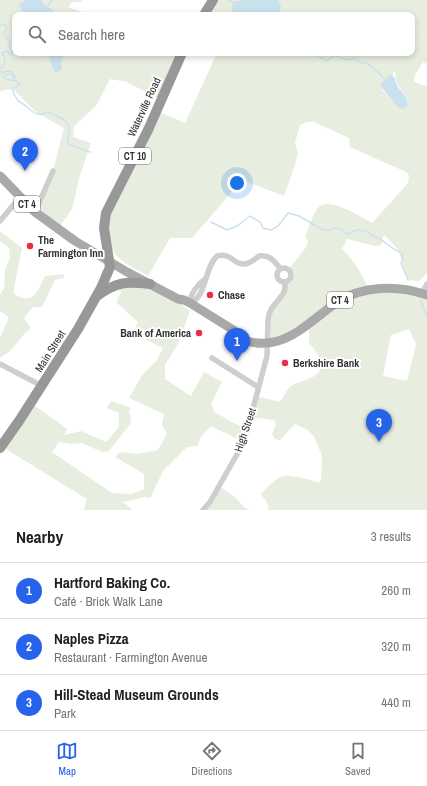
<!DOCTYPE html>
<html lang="en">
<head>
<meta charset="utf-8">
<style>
	body { margin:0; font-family:"Archivo Narrow",sans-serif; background:#f6f6f6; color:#202124 }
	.you { position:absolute; left:237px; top:183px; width:14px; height:14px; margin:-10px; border:3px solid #fff; border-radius:50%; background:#1a73e8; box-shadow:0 0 0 6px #1a73e833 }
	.badge { display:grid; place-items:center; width:26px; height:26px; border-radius:50%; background:#2563eb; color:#fff; font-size:13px; font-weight:700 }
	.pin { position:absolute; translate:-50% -33px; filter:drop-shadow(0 1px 2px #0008) }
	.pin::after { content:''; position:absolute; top:21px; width:14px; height:12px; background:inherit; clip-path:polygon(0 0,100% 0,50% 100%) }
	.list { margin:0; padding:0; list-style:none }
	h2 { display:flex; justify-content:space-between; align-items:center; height:52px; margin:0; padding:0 16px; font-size:17px }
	h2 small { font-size:13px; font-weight:400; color:#757577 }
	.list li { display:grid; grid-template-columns:26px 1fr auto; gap:12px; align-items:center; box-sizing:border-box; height:56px; padding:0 16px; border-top:1px solid #e0e0e0 }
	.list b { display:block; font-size:15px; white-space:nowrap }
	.list p { margin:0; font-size:13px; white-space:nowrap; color:#757577 }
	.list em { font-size:13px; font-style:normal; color:#757577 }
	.icon { flex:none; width:22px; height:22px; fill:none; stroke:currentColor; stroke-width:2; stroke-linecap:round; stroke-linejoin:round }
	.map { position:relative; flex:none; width:427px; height:510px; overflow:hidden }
	.search { position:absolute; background:#fff; box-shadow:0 2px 6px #0003; left:12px; right:12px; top:12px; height:44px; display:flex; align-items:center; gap:10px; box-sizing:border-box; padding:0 14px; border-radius:8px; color:#757577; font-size:15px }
	.sheet { height:220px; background:#fff }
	nav { display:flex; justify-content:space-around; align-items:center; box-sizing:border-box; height:56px; border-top:1px solid #e0e0e0; background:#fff; font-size:11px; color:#757577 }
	nav a { display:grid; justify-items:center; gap:2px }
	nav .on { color:#2563eb }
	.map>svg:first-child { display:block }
	.green { fill:#e7eedf; fill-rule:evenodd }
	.water { fill:#cae2ee }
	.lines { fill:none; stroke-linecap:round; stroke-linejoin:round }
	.stream { stroke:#cae2ee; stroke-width:1.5 }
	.street { stroke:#cecece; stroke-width:5.5 }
	.primary { stroke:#a9a9a9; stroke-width:9 }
	.highway { stroke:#989898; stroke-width:10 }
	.poi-dot { fill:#ec2e44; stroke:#fff; stroke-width:1.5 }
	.labels { text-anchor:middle; stroke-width:4; stroke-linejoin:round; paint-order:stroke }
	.shield { fill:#fff; stroke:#6f6f6f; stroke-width:1 }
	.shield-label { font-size:10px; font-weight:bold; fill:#313131 }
	.street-label { font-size:11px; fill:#313131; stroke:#fff }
	.poi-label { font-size:11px; font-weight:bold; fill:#313131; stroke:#fff; text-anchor:start }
</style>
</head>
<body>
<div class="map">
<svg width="427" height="510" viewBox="0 0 427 510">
	<rect width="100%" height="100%" fill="#fff"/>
	<g class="green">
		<polygon points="0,0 83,0 80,2 72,2 68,7 91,15 15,15 15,53 182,53 161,100 127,82 110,79 96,106 74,126 73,137 91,143 80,175 72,209 58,229 35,212 53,171 64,128 37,113 13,89 0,91"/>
		<path d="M208 0H427V64L423 62 415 75 414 81 421 85 427 86V273L419 281 409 280 403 268 400 255 396 247 384 235 381 245 375 246 347 239 342 249C352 258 365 277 368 290L427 295V510H268V504L261 494C267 488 275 478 284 476 289 475 314 480 319 483L321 480 322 456 315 438 308 430 295 424 280 440 275 439 272 434 276 424 274 420 257 418 250 420 256 396 280 402C283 398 286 390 290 387 297 381 308 381 316 375 328 365 316 351 309 343V324L268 343V320L287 281C292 278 292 274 289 269L307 246 308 241 305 237C308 230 314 210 320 206 331 198 361 217 372 223L408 183 409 175 406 172 350 147 349 138 314 122H307L300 125 295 143 298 153 295 165 284 196 242 180 192 238H170L148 276 125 263 117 256 113 251 108 235 111 208 159 112 185 123 217 53H412V15H216ZM393 71 396 72C392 85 407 92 408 105L393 101 381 89 391 75H393ZM409 329 416 344 407 381 383 376 391 335Z"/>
		<path d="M0 231 22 248 14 288C14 294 14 295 20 297 36 303 38 288 45 276L64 274V278L55 280 42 307H33L24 318 31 329 25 333 11 350 0 358V338L9 317 0 311V295L4 288 5 270 10 258 9 248 0 241Z"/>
		<polygon points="130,282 178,299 183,306 190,311 178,344 165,365 165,379 191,396 204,372 222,382 211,404 214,412 247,430 244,442 211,426 200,438 198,446 187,447 163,471 150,498 145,497 123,502 133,510 84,510 87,499 1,446 30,402 67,429 64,435 81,431 106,442 119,427 119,413 107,408 111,401 131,408 129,410 131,423 109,451 102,452 82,443 72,444 59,442 52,452 112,493 132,494 144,489 144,474 115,457 121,452 138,454 158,450 167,434 162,425 164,414 129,398 142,375 157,360 163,348 147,340 134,330 138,322 117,303 118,297 122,292 114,288"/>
		<polygon points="219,486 236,498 245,508 250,510 203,510"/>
	</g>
	<g class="water">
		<path d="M25 0H42C44 7 53 7 55 14L59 15H24L19 5Z"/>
		<polygon points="243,0 278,0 281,5 279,15 233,15 232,10 233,2"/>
		<polygon points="41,53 66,53 61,61 62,70 55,73 49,58"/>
		<path d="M389 75H392C396 78 395 82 398 87 402 93 407 96 408 105L403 109 398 107 381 87V84Z"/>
	</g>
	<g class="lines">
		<g class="stream">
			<polyline points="229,0 234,3"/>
			<polyline points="46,8 52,0"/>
			<polyline points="0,25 5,25 7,27 3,34 10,41 9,46 11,49 12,53 11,55 7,51 2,53 5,58 4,66 0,69"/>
			<polyline points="314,53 326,61 335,55 347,60 355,58 361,63 366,63 371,66 385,79"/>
			<path d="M0 71 2 73 7 71 12 72 16 78H14L13 75 9 74 5 75 4 77 6 79 16 81 20 84 13 88V92L18 101C30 106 34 120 48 112L65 120 69 127 68 142 69 144 90 152"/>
			<path d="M211 222 227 230 237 226 250 216 260 222 263 228 271 230 278 226 288 213 299 216 323 230H329L335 228 342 230 344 233 348 234 356 230 367 231C370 236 375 236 380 239 388 244 393 250 402 253L403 258 401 263 408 280"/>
			<polyline points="421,300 425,312 427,315"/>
			<polyline points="427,319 427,321"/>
		</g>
		<g class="street">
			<polyline points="35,212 53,171"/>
			<polyline points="0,221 20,197"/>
			<circle cx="284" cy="275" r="7"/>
			<polyline points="422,293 427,284"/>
			<path d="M190 303C207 297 204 268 217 256 231 252 234 265 244 264 250 264 255 259 259 256 269 254 274 261 280 268"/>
			<path d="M190 303C190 294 198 284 205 279"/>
			<polyline points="212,358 258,387"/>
			<polyline points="0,364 42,386"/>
			<polyline points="203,510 210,502 244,442 267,356 268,320 269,314 272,308 283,294 285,289 285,282"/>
		</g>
		<g class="primary">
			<polyline points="0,176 35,212 75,241 127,272 178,299 184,300 190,303 235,331 239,337"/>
			<path d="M233 336C239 337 242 339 247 341 256 344 269 344 278 341 300 334 317 316 336 303 362 285 398 285 427 295"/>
		</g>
		<g class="highway">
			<polyline points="204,15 213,0"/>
			<path d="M97 296C116 282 126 281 150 284"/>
			<polyline points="0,448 19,421 78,329 101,288 110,267 104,228 106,213 148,130 182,53"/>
		</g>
	</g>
	<g class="poi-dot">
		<circle cx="30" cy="246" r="4"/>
		<circle cx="210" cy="295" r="4"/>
		<circle cx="199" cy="333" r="4"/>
		<circle cx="285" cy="363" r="4"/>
	</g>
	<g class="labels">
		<g class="shield">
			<rect x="119" y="148" width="32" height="16" rx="3"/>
			<rect x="14" y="196" width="26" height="16" rx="3"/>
			<rect x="327" y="292" width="26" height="16" rx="3"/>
		</g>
		<g class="shield-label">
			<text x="135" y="160">CT 10</text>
			<text x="27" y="208">CT 4</text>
			<text x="340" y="304">CT 4</text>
		</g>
		<g class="street-label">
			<text transform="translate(144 107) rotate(-65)" y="4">Waterville Road</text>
			<text transform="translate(50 351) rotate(-58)" y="4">Main Street</text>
			<text transform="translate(245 430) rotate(-71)" y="4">High Street</text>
		</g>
		<g class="poi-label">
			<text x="38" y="244">The<tspan x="38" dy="13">Farmington Inn</tspan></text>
			<text x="218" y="299">Chase</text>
			<text x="191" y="337" text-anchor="end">Bank of America</text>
			<text x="293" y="367">Berkshire Bank</text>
		</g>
	</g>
</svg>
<div class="you"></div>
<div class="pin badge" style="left:237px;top:361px">1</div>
<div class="pin badge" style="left:25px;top:171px">2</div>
<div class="pin badge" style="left:379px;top:442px">3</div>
<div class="search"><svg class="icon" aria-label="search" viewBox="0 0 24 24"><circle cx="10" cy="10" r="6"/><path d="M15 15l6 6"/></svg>Search here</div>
</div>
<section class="sheet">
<h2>Nearby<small>3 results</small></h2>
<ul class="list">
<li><span class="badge">1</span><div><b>Hartford Baking Co.</b><p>Café · Brick Walk Lane</p></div><em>260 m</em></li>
<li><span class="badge">2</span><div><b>Naples Pizza</b><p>Restaurant · Farmington Avenue</p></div><em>320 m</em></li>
<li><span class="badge">3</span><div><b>Hill-Stead Museum Grounds</b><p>Park</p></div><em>440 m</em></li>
</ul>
</section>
<nav>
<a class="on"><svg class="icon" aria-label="map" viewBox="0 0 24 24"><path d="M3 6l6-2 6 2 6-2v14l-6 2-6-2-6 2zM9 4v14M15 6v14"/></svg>Map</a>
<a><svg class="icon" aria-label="directions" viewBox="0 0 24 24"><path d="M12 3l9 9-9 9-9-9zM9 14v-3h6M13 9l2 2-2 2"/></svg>Directions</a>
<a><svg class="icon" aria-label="saved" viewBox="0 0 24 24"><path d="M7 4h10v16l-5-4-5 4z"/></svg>Saved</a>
</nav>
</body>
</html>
